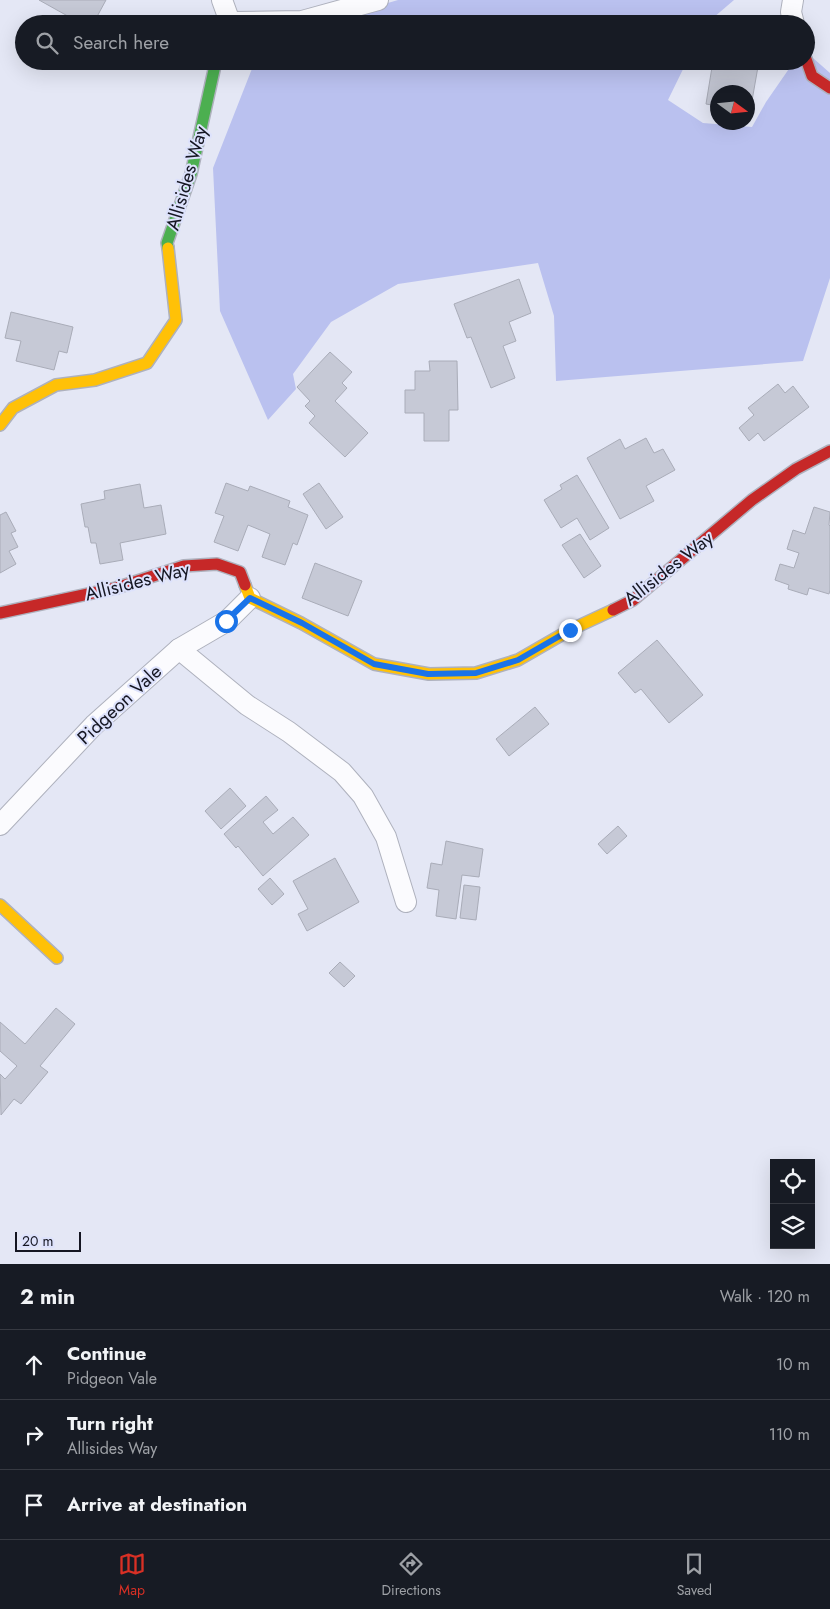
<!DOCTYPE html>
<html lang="en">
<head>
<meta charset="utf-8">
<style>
	body { margin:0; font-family:Jost,sans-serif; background:#242831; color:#f1f3f6 }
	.controls { position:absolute; right:15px; bottom:15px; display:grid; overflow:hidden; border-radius:0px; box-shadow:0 5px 20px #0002 }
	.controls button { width:45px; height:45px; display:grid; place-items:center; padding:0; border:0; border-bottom:1px solid #363941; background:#171b24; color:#f1f3f6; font:25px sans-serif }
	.compass { position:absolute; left:710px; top:85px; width:45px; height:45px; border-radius:50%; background:#171b24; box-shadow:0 5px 20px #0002; rotate:105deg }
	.scale { position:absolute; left:15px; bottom:12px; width:66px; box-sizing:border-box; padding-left:5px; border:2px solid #151622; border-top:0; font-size:14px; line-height:18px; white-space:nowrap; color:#151622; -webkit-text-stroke:4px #dde2fc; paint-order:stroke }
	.stop { position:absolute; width:15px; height:15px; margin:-11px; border:4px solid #1a73e8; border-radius:50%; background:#fff }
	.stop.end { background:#1a73e8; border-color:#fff; box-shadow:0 1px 5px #0008 }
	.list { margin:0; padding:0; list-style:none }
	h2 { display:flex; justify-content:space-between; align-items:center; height:65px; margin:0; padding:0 20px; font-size:21px }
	h2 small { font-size:16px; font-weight:400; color:#9ea1a6 }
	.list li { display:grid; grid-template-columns:32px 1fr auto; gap:15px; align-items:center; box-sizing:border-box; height:70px; padding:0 20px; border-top:1px solid #363941 }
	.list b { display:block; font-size:19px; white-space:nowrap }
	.list p { margin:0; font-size:16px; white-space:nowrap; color:#9ea1a6 }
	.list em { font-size:16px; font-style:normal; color:#9ea1a6 }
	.icon { flex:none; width:28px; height:28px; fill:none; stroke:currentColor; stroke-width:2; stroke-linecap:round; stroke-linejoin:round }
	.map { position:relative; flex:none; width:830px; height:1264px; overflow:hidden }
	.search { position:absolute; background:#171b24; box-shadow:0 5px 20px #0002; left:15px; right:15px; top:15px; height:55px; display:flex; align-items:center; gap:12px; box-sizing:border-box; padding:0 18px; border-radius:28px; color:#9ea1a6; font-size:19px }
	.sheet { height:275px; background:#171b24 }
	nav { display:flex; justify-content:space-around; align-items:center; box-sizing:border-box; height:70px; border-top:1px solid #363941; background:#171b24; font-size:14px; color:#9ea1a6 }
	nav a { display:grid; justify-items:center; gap:2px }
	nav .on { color:#d93025 }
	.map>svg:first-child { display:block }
	.forest { fill:#bac1ef }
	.building { fill:#c6c9d6; stroke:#a9acb8 }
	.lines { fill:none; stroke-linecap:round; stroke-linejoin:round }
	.street-casing { stroke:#aeb1bd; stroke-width:22 }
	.fast-casing { stroke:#aeb1bd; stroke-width:14 }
	.slow-casing { stroke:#aeb1bd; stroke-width:14 }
	.jam-casing { stroke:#aeb1bd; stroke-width:14 }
	.street { stroke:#fbfbfe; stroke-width:20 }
	.fast { stroke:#4caf50; stroke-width:11 }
	.slow { stroke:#ffc107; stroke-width:11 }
	.jam { stroke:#c62828; stroke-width:11 }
	.route { stroke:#1a73e8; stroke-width:6 }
	.labels { text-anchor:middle; stroke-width:4; stroke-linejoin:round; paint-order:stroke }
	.street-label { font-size:19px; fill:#151622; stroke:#dde2fc }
</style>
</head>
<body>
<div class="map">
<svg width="830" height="1264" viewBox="0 0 830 1264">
	<rect width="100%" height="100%" fill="#e4e7f5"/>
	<g class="forest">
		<polygon points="398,0 734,0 706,24 317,24"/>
		<polygon points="806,36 813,58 830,73 830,278 803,361 556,381 554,316 538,263 398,284 331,322 293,374 296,389 268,420 220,311 213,168 255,61 687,61 668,100 703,123 752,127 766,102 793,63 806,61"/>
	</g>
	<g class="building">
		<polygon points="39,0 106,0 93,24 82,24"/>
		<polygon points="713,61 759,61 750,112 748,111 748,92 718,92 718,106 706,104"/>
		<polygon points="519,279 531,313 509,322 516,341 503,346 515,378 491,388 471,337 467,338 454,304"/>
		<polygon points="11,312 73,327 67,353 59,351 54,370 16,361 21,341 5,338"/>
		<polygon points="330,352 352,372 342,383 347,388 335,401 368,433 345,457 309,423 315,416 305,406 310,401 297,387"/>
		<polygon points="429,361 457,361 458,410 449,410 449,441 424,441 424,413 405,413 405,390 415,390 415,371 430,371"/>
		<polygon points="778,384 785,393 793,386 809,407 764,441 758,433 749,441 739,428 754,415 748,408"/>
		<polygon points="646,438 654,453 663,449 675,470 646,486 654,501 620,519 587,458 620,439 625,449"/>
		<polygon points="577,475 609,528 590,540 577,518 561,528 544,500 562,489 560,485"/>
		<polygon points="226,483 248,491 250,486 290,501 288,507 308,515 297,545 293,543 285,565 262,557 270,534 248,525 238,551 214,542 224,516 215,513"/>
		<polygon points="319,483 343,517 326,529 303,494"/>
		<polygon points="140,484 144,508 161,505 166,534 120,543 123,560 100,564 96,543 91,543 88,527 85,527 81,504 105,499 104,491"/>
		<polygon points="814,507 830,512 829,525 830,526 830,590 829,594 809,588 807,595 788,589 789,585 775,580 780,564 794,568 799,553 787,549 793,530 805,534"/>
		<polygon points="6,512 16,531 11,533 18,547 9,551 16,564 0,573 0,515"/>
		<polygon points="580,534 601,566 584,578 562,545"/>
		<polygon points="315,563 362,581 348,616 302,598"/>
		<polygon points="657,640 703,695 669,723 641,689 635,693 618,673"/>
		<polygon points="535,707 549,724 509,756 496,739"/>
		<polygon points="230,788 246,806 221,829 205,811"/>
		<polygon points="266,796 278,810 263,822 273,834 293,817 309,835 263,876 238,846 236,848 224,834"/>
		<polygon points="618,826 627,836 607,854 598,844"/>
		<polygon points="446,841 483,849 479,877 462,875 456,919 436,916 439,890 427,888 431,863 442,865"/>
		<polygon points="335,858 359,902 307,931 298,914 308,909 293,881"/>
		<polygon points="270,878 284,894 272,905 258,889"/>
		<polygon points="464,885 480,887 476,920 460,918"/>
		<polygon points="340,962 355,976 344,987 329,973"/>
		<polygon points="56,1008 75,1024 40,1066 48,1072 21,1104 14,1099 1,1115 0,1074 5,1079 17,1066 0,1051 0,1022 25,1044"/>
	</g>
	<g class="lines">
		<g class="street-casing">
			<g id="street">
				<polyline points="222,0 230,22"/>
				<polyline points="793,0 791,12 794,24"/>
				<polyline points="230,22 302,21 378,0"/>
				<polyline points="179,649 247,705 289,732 342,772 363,796 386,837 406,902"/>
				<polyline points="0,825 94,725 179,649 227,621 250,598"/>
			</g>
		</g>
		<g class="fast-casing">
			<polyline id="fast" points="168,248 167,243 191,174 216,61"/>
		</g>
		<g class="slow-casing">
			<g id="slow">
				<polyline points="0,425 13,408 56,385 95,380 147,363 176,320 168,248"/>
				<polyline points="245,585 250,598 301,623 374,664 429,674 476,673 518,660 570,630 613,610"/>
				<polyline points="0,905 57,958"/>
			</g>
		</g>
		<g class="jam-casing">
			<g id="jam">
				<polyline points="806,59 812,76 830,88"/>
				<polyline points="613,610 633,600 752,500 796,469 830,451"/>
				<polyline points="0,613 116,588 184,566 217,564 240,572 245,585"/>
			</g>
		</g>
		<use href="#street" class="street"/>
		<use href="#fast" class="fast"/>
		<use href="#slow" class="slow"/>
		<use href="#jam" class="jam"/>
	</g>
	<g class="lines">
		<polyline class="route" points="226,621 250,598 302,623 374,664 428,674 476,673 518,660 570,630"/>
	</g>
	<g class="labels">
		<g class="street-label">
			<text transform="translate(186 178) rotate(-74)" y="7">Allisides Way</text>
			<text transform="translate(668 568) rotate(-38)" y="7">Allisides Way</text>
			<text transform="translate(137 581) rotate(-14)" y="7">Allisides Way</text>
			<text transform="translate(119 704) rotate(-43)" y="7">Pidgeon Vale</text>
		</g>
	</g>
</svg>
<div class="controls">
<button><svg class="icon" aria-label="locate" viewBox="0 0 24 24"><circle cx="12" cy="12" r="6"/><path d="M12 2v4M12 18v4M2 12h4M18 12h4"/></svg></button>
<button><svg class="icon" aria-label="layers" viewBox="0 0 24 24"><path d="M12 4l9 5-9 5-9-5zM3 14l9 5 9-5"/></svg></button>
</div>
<svg class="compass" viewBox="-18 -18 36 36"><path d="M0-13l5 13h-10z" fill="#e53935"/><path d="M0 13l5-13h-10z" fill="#9ea1a6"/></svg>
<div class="scale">20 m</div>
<div class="stop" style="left:226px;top:621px"></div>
<div class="stop end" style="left:570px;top:630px"></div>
<div class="search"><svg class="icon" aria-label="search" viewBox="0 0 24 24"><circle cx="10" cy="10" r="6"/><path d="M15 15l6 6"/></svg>Search here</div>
</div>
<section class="sheet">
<h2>2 min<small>Walk · 120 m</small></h2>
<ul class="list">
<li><svg class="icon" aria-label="ahead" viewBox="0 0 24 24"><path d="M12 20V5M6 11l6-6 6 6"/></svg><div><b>Continue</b><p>Pidgeon Vale</p></div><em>10 m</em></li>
<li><svg class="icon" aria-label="right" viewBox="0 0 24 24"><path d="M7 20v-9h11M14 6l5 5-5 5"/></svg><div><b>Turn right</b><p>Allisides Way</p></div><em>110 m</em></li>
<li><svg class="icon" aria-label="arrive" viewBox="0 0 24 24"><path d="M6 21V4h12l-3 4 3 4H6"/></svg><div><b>Arrive at destination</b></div></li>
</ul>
</section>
<nav>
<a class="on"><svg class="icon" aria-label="map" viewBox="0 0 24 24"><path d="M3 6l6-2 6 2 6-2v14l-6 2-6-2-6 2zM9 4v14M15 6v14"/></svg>Map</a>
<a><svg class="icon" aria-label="directions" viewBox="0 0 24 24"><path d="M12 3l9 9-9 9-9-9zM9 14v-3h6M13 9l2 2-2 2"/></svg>Directions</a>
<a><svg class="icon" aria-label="saved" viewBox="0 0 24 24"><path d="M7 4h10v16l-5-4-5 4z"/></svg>Saved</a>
</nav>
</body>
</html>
